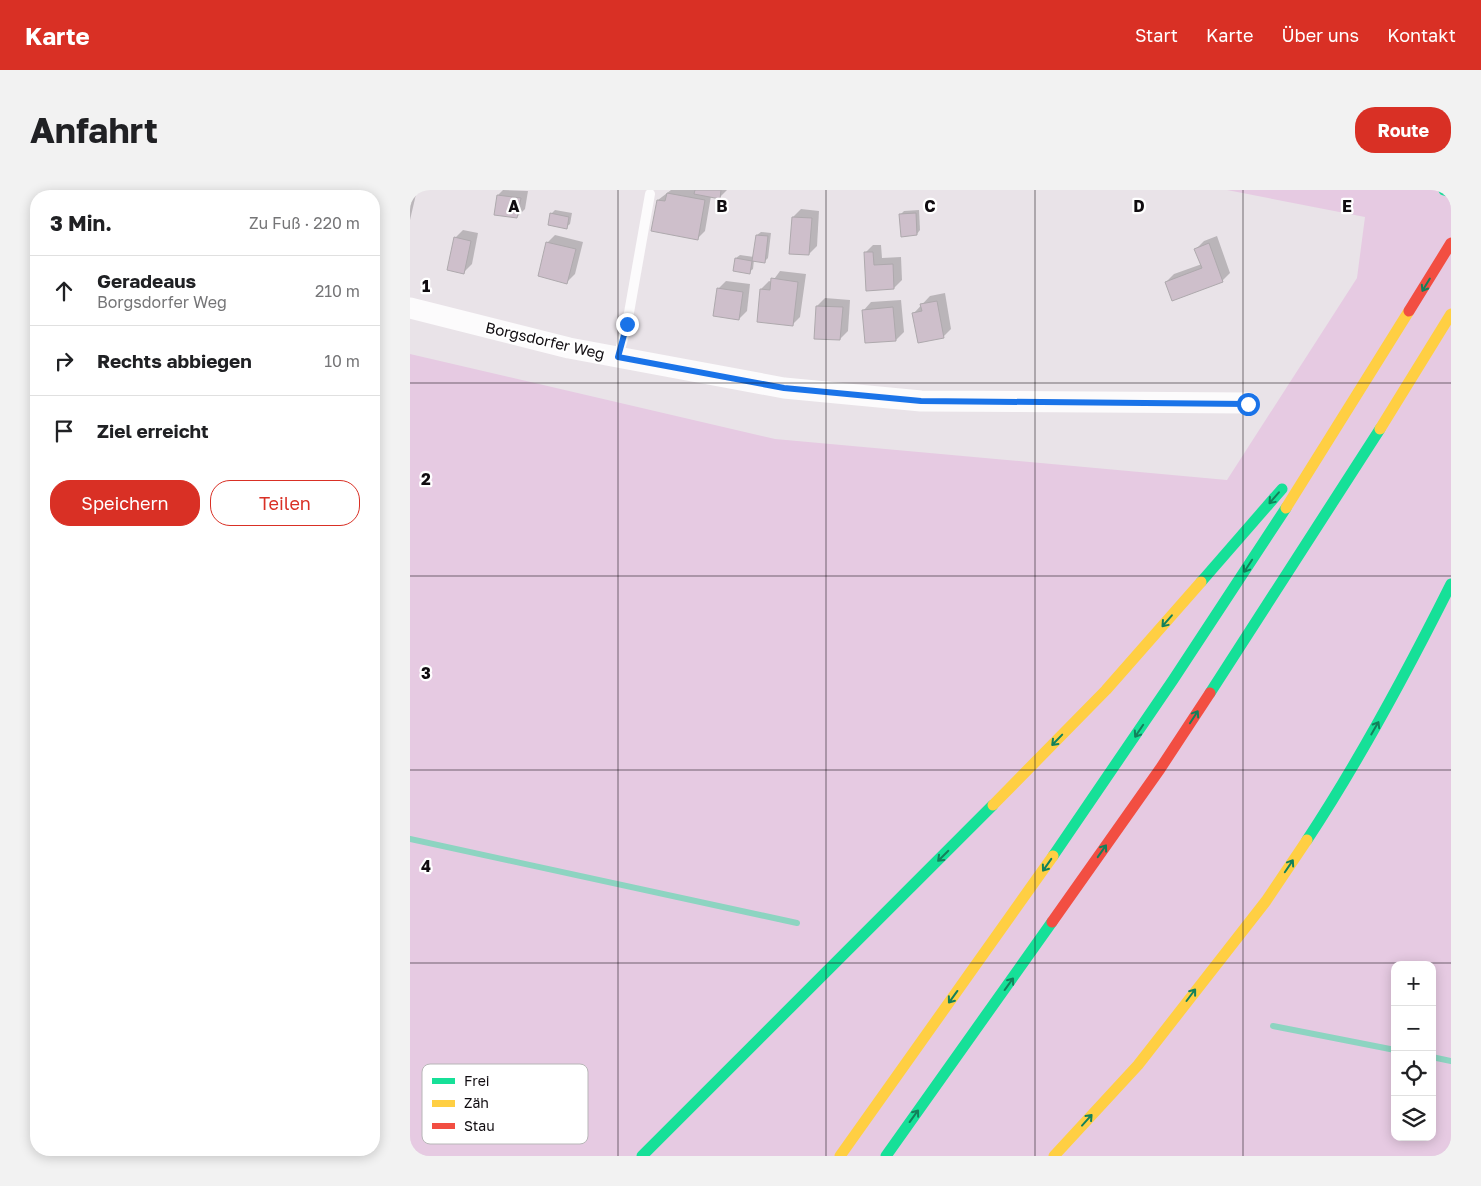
<!DOCTYPE html>
<html lang="de">
<head>
<meta charset="utf-8">
<style>
	body { margin:0; font-family:"Golos Text",sans-serif; background:#f2f2f2; color:#202124 }
	.controls { position:absolute; right:15px; bottom:15px; display:grid; overflow:hidden; border-radius:10px; box-shadow:0 2px 12px #0003 }
	.controls button { width:45px; height:45px; display:grid; place-items:center; padding:0; border:0; border-bottom:1px solid #e0e0e0; background:#fff; color:#202124; font:25px sans-serif }
	.stop { position:absolute; width:15px; height:15px; margin:-11px; border:4px solid #1a73e8; border-radius:50%; background:#fff }
	.stop.end { background:#1a73e8; border-color:#fff; box-shadow:0 1px 5px #0008 }
	.list { margin:0; padding:0; list-style:none }
	h2 { display:flex; justify-content:space-between; align-items:center; height:65px; margin:0; padding:0 20px; font-size:21px }
	h2 small { font-size:16px; font-weight:400; color:#757577 }
	.list li { display:grid; grid-template-columns:32px 1fr auto; gap:15px; align-items:center; box-sizing:border-box; height:70px; padding:0 20px; border-top:1px solid #e0e0e0 }
	.list b { display:block; font-size:19px; white-space:nowrap }
	.list p { margin:0; font-size:16px; white-space:nowrap; color:#757577 }
	.list em { font-size:16px; font-style:normal; color:#757577 }
	.actions { display:flex; gap:10px; padding:15px 20px }
	.actions a { flex:1; padding:11px 0; border:1px solid #d93025; border-radius:20px; text-align:center; font-size:18px; color:#d93025 }
	.actions .main { background:#d93025; color:#fff }
	.icon { flex:none; width:28px; height:28px; fill:none; stroke:currentColor; stroke-width:2; stroke-linecap:round; stroke-linejoin:round }
	.map { position:relative; flex:none; width:1041px; height:966px; overflow:hidden; border-radius:20px }
	header { display:flex; align-items:center; gap:30px; box-sizing:border-box; height:70px; padding:0 25px; background:#d93025; color:#fff }
	header strong { font-size:24px }
	nav { display:flex; gap:28px; margin-inline-start:auto; font-size:18px }
	.intro { display:flex; align-items:center; justify-content:space-between; box-sizing:border-box; height:120px; padding:0 30px }
	h1 { margin:0; font-size:35px }
	.button { padding:12px 22px; border-radius:20px; background:#d93025; color:#fff; font-size:18px; font-weight:700 }
	main { display:flex; gap:30px; padding:0 30px }
	aside { flex:1; background:#fff; border-radius:20px; box-shadow:0 2px 12px #0003 }
	.map>svg:first-child { display:block }
	.green { fill:#e6cae2; fill-rule:evenodd }
	.shadow { fill:#0003 }
	.lines { fill:none; stroke-linecap:round; stroke-linejoin:round }
	.stream { stroke:#8dd4c1; stroke-width:6 }
	.building { fill:#cebfcb; stroke:#aea9ad }
	.lane { stroke:#fcfbfc; stroke-width:10 }
	.street { stroke:#fcfbfc; stroke-width:21 }
	.fast { stroke:#16e098; stroke-width:11 }
	.slow { stroke:#ffcf43; stroke-width:11 }
	.jam { stroke:#f24e42; stroke-width:11 }
	.oneway { stroke:#13815b }
	.route { stroke:#1a73e8; stroke-width:6 }
	.grid { fill:none; stroke:#100c10; stroke-width:1; stroke-opacity:0.55 }
	.labels { text-anchor:middle; stroke-width:4.5; stroke-linejoin:round; paint-order:stroke }
	.street-label { font-size:15px; fill:#100c10; stroke:#fff }
	.key { fill:#fff; stroke:#b7b6b7; stroke-width:1 }
	.key-label { font-size:14px; fill:#100c10 }
	.grid-label { font-size:16px; text-anchor:middle; font-weight:bold; fill:#100c10; stroke:#fff; stroke-width:4.5; stroke-linejoin:round; paint-order:stroke }
</style>
</head>
<body>
<header>
<strong>Karte</strong>
<nav><a>Start</a><a>Karte</a><a>Über uns</a><a>Kontakt</a></nav>
</header>
<div class="intro"><h1>Anfahrt</h1><a class="button">Route</a></div>
<main>
<aside>
<h2>3 Min.<small>Zu Fuß · 220 m</small></h2>
<ul class="list">
<li><svg class="icon" aria-label="ahead" viewBox="0 0 24 24"><path d="M12 20V5M6 11l6-6 6 6"/></svg><div><b>Geradeaus</b><p>Borgsdorfer Weg</p></div><em>210 m</em></li>
<li><svg class="icon" aria-label="right" viewBox="0 0 24 24"><path d="M7 20v-9h11M14 6l5 5-5 5"/></svg><div><b>Rechts abbiegen</b></div><em>10 m</em></li>
<li><svg class="icon" aria-label="arrive" viewBox="0 0 24 24"><path d="M6 21V4h12l-3 4 3 4H6"/></svg><div><b>Ziel erreicht</b></div></li>
</ul>
<div class="actions"><a class="main">Speichern</a><a>Teilen</a></div>
</aside>
<div class="map">
<svg width="1041" height="966" viewBox="0 0 1041 966">
	<rect width="100%" height="100%" fill="#e9e3e8"/>
	<path class="green" d="M817 0H1041V966H0V164L365 249 817 290 947 88 955 27ZM985 775H1022V947H985Z"/>
	<g class="shadow">
		<polygon points="0,0 7,0 0,30"/>
		<polygon points="93,0 118,1 115,19 107,27 88,5"/>
		<polygon points="261,0 317,0 309,8 301,6 295,41 287,49 248,10"/>
		<polygon points="391,19 409,21 407,56 399,64 383,27"/>
		<polygon points="145,20 162,23 160,34 156,37 142,23"/>
		<polygon points="509,20 510,40 507,44 491,24 494,21"/>
		<polygon points="53,40 68,43 62,74 54,82 45,48"/>
		<polygon points="351,42 361,43 358,68 354,72 344,70 343,79 339,82 326,68 330,65 344,67 347,45"/>
		<polygon points="145,45 173,52 165,84 157,92 137,53"/>
		<polygon points="807,46 820,83 812,91 756,92 764,84 792,74 786,59 794,51"/>
		<polygon points="463,55 471,55 472,68 491,67 492,90 484,98 457,99 455,63"/>
		<polygon points="370,81 396,84 390,127 382,135 348,131 351,99 359,91 362,92"/>
		<polygon points="316,91 340,94 337,121 329,129 308,99"/>
		<polygon points="535,103 541,139 533,147 504,123 520,106"/>
		<polygon points="415,108 440,110 438,141 430,149 407,116"/>
		<polygon points="491,110 494,142 486,150 454,120 461,112"/>
	</g>
	<g class="lines">
		<g class="stream">
			<polyline points="0,649 387,733"/>
			<polyline points="863,836 985,860"/>
			<polyline points="1022,867 1041,871"/>
		</g>
	</g>
	<g class="building">
		<polygon points="285,0 311,0 310,9 284,4"/>
		<polygon points="257,3 295,10 288,50 241,41 247,10 255,11"/>
		<polygon points="87,5 111,8 107,28 84,25"/>
		<polygon points="140,23 159,27 157,39 138,35"/>
		<polygon points="506,23 507,45 491,47 489,24"/>
		<polygon points="382,27 402,28 399,65 379,64"/>
		<polygon points="346,45 358,46 355,73 342,71"/>
		<polygon points="44,47 61,51 54,84 37,80"/>
		<polygon points="136,52 166,59 157,94 128,86"/>
		<polygon points="799,53 813,92 762,111 755,92 792,78 784,59"/>
		<polygon points="454,62 463,62 464,75 483,74 484,99 456,101"/>
		<polygon points="325,68 342,71 340,84 323,81"/>
		<polygon points="361,88 388,92 383,136 347,132 350,99 360,100"/>
		<polygon points="307,98 333,102 329,130 303,126"/>
		<polygon points="527,111 534,148 508,153 502,123 512,121 510,114"/>
		<polygon points="406,116 433,117 430,150 404,149"/>
		<polygon points="483,117 486,151 455,153 452,120"/>
	</g>
	<g class="lines">
		<polyline class="lane" points="208,167 217,134 240,4"/>
		<polyline class="street" points="0,118 159,158 374,198 511,211 839,213"/>
		<g class="fast">
			<polyline points="1034,0 1041,2"/>
			<polyline points="791,392 872,299"/>
			<polyline points="800,503 970,239"/>
			<path d="M897 650C951 568 997 482 1041 394"/>
			<polyline points="643,666 763,490 876,318"/>
			<polyline points="232,966 583,615"/>
			<polyline points="476,966 642,732"/>
		</g>
		<g class="slow">
			<polyline points="970,239 1041,124"/>
			<polyline points="876,318 999,121"/>
			<polyline points="583,615 696,500 791,392"/>
			<polyline points="430,966 643,666"/>
			<polyline points="644,966 728,875 856,711 897,650"/>
		</g>
		<g class="jam">
			<polyline points="999,121 1041,53"/>
			<polyline points="642,732 750,579 800,503"/>
		</g>
	</g>
	<defs><path id="oneway-shaft" d="M-6 0H5M1.5-3L5.5 0L1.5 3" fill="none" stroke-width="1.6" stroke-linecap="round" stroke-linejoin="round" transform="scale(1.25)"/></defs>
	<g class="oneway">
		<use href="#oneway-shaft" transform="translate(1016 95) rotate(121)"/>
		<use href="#oneway-shaft" transform="translate(864 308) rotate(131)"/>
		<use href="#oneway-shaft" transform="translate(838 376) rotate(123)"/>
		<use href="#oneway-shaft" transform="translate(757 431) rotate(131)"/>
		<use href="#oneway-shaft" transform="translate(784 527) rotate(-57)"/>
		<use href="#oneway-shaft" transform="translate(965 538) rotate(-60)"/>
		<use href="#oneway-shaft" transform="translate(729 541) rotate(124)"/>
		<use href="#oneway-shaft" transform="translate(647 550) rotate(134)"/>
		<use href="#oneway-shaft" transform="translate(692 661) rotate(-55)"/>
		<use href="#oneway-shaft" transform="translate(533 666) rotate(135)"/>
		<use href="#oneway-shaft" transform="translate(637 675) rotate(125)"/>
		<use href="#oneway-shaft" transform="translate(879 676) rotate(-56)"/>
		<use href="#oneway-shaft" transform="translate(599 794) rotate(-54)"/>
		<use href="#oneway-shaft" transform="translate(781 805) rotate(-53)"/>
		<use href="#oneway-shaft" transform="translate(543 807) rotate(126)"/>
		<use href="#oneway-shaft" transform="translate(504 926) rotate(-54)"/>
		<use href="#oneway-shaft" transform="translate(677 930) rotate(-48)"/>
	</g>
	<g class="lines">
		<polyline class="route" points="217,134 208,167 374,198 511,211 838,214"/>
	</g>
	<path class="grid" d="M208 0V966M416 0V966M625 0V966M833 0V966M0 193H1041M0 386H1041M0 580H1041M0 773H1041"/>
	<g class="labels">
		<g class="street-label">
			<text transform="translate(135 151) rotate(13)" y="5">Borgsdorfer Weg</text>
		</g>
	</g>
	<rect x="12" y="874" width="166" height="80" rx="8" class="key"/>
	<rect x="22" y="888" width="23" height="6" fill="#16e098"/>
	<rect x="22" y="910" width="23" height="7" fill="#ffcf43"/>
	<rect x="22" y="933" width="23" height="6" fill="#f24e42"/>
	<g class="key-label">
		<text x="54" y="896">Frei</text>
		<text x="54" y="918">Zäh</text>
		<text x="54" y="941">Stau</text>
	</g>
	<g class="grid-label">
		<text x="104" y="22">A</text>
		<text x="312" y="22">B</text>
		<text x="520" y="22">C</text>
		<text x="729" y="22">D</text>
		<text x="937" y="22">E</text>
		<text x="16" y="102">1</text>
		<text x="16" y="295">2</text>
		<text x="16" y="489">3</text>
		<text x="16" y="682">4</text>
	</g>
</svg>
<div class="controls">
<button>+</button>
<button>−</button>
<button><svg class="icon" aria-label="locate" viewBox="0 0 24 24"><circle cx="12" cy="12" r="6"/><path d="M12 2v4M12 18v4M2 12h4M18 12h4"/></svg></button>
<button><svg class="icon" aria-label="layers" viewBox="0 0 24 24"><path d="M12 4l9 5-9 5-9-5zM3 14l9 5 9-5"/></svg></button>
</div>
<div class="stop" style="left:838px;top:214px"></div>
<div class="stop end" style="left:217px;top:134px"></div>
</div>
</main>
</body>
</html>
